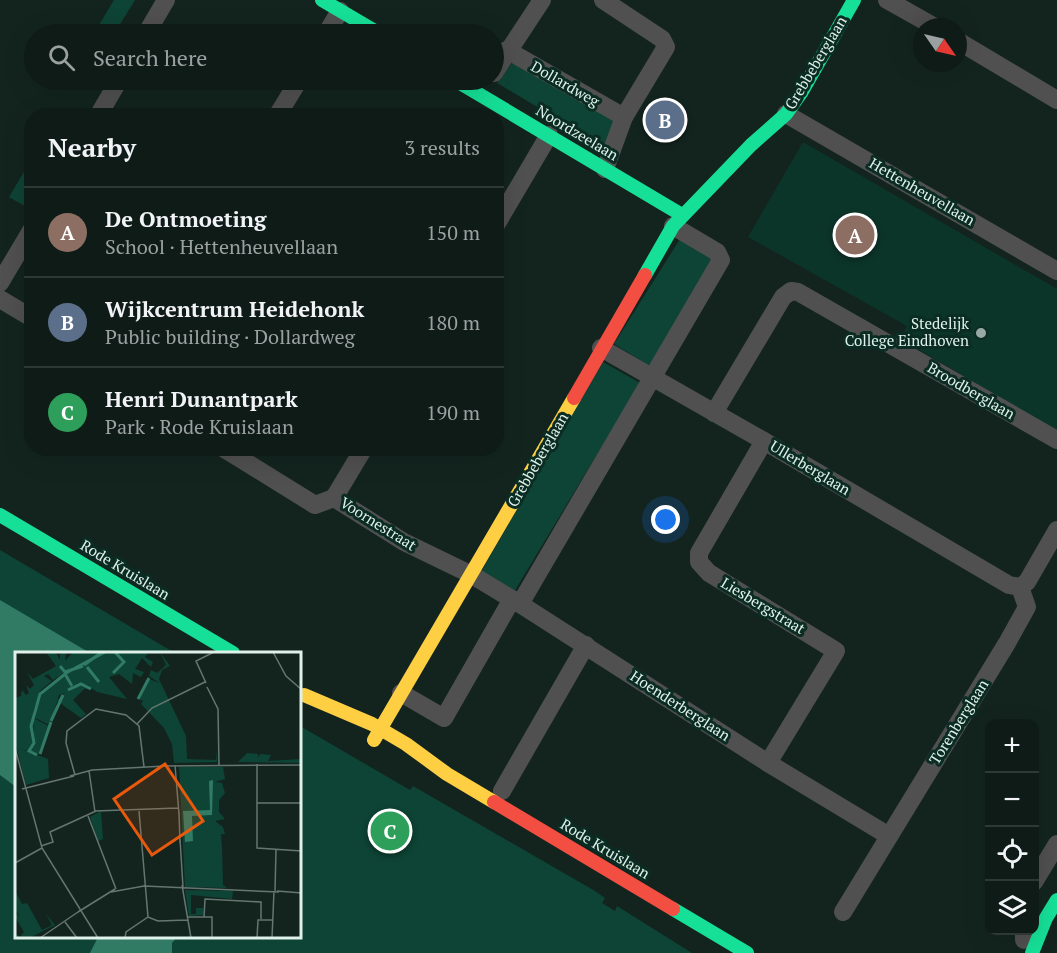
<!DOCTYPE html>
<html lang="en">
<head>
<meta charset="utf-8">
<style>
	body { margin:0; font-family:"PT Serif",serif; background:#172420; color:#f1f3f6 }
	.controls { position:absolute; right:18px; bottom:18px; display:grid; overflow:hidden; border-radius:12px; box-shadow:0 6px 24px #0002 }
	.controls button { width:54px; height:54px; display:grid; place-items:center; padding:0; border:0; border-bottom:2px solid #2e3936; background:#0e1b17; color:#f1f3f6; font:30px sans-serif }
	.compass { position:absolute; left:913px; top:18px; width:54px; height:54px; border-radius:50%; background:#0e1b17; box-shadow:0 6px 24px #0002; rotate:124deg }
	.you { position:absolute; left:666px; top:520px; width:21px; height:21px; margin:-15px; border:4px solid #fff; border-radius:50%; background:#1a73e8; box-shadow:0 0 0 9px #1a73e833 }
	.badge { display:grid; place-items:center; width:39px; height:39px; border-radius:50%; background:#2563eb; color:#fff; font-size:20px; font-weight:700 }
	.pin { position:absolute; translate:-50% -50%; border:3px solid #fff; box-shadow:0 2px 6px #0006 }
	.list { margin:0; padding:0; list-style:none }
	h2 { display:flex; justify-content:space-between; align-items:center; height:78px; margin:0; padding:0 24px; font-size:26px }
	h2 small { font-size:20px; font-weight:400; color:#9ba1a1 }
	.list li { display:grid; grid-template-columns:39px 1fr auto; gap:18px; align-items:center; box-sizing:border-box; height:90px; padding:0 24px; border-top:2px solid #2e3936 }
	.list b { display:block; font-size:22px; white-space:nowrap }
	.list p { margin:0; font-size:20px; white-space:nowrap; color:#9ba1a1 }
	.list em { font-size:20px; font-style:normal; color:#9ba1a1 }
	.icon { flex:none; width:33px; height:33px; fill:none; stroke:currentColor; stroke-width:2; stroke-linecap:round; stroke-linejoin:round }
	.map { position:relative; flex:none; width:1057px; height:953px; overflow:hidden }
	.search { position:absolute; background:#0e1b17; box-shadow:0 6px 24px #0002; left:24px; top:24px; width:480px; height:66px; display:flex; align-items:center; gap:15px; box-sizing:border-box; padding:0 21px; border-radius:33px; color:#9ba1a1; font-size:22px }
	.panel { position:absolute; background:#0e1b17; box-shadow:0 6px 24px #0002; left:24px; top:108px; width:480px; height:348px; border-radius:24px }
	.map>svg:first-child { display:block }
	.built { fill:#0c3529 }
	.green { fill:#0e4435 }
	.water { fill:#317b64 }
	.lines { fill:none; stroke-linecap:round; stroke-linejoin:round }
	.street { stroke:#505051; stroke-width:18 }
	.fast { stroke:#16e098; stroke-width:14 }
	.slow { stroke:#ffcf43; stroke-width:14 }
	.jam { stroke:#f24e42; stroke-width:14 }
	.poi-dot { fill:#98a9a3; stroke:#0b2c22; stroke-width:2 }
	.labels { text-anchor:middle; stroke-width:6; stroke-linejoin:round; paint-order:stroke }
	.street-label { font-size:15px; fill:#dff1ea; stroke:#0b2c22 }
	.poi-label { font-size:15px; fill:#dff1ea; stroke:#0b2c22; text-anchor:end }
	.inset-river { fill:none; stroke:#317b64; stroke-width:3 }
	.inset-road { fill:none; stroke:#657670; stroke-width:1.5 }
	.view { fill:#e8590c; fill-opacity:0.15; stroke:#e8590c; stroke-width:3 }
	.inset-edge { fill:none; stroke:#dff1ea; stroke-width:3 }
</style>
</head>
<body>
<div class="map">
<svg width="1057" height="953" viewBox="0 0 1057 953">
	<rect width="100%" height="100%" fill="#13241f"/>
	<polygon class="built" points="803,142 1057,289 1057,431 901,339 907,326 748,237"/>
	<g class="green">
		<polygon points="114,0 135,0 114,34 105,34 96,30"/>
		<polygon points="512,63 619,120 603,146 497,83"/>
		<polygon points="31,160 32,207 30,209 9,197"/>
		<polygon points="680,239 714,256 650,366 614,344"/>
		<polygon points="603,362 640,383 514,592 481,572"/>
		<polygon points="0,550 175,653 16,653 16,936 300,936 300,726 410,790 413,786 595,891 605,898 602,903 615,911 617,906 692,953 0,953"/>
	</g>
	<g class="water">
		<polygon points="0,600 90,653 16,653 16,787 0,775"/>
		<polygon points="143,936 177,937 172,943 172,953 90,953 97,939"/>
	</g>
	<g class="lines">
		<g class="street">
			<polyline points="603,0 662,39 666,47 624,117 605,169"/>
			<polyline points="887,0 935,27"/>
			<polyline points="146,34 166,0"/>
			<polyline points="326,34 340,11"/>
			<polyline points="958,41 1057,100"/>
			<polyline points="507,50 624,117"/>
			<polyline points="494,73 542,0"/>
			<polyline points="786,114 1057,271"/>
			<polyline points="98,116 119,80"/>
			<polyline points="277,116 299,80"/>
			<polyline points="496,225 549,135"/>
			<polyline points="0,283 32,229"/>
			<polyline points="0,299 32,318"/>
			<polyline points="601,348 764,441 1009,585 1020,587"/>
			<polyline points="714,413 783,297 791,291 798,292 1057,440"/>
			<polyline points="764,441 699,553 699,562 709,573 836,651 768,763"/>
			<polyline points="223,448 315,505 334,498 404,542 472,575 520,604 768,763 889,836"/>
			<polyline points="334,498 364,448"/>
			<polyline points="520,604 721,260 717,252 673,226"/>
			<polyline points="401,693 444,718 512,599"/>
			<polyline points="502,791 586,645"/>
			<polyline points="1034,882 1057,844"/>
			<polyline points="843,912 1007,643 1027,607 1020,587 1027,582 1057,530"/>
			<polyline points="1024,940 1024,930"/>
		</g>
		<g class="fast">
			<polyline points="322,0 380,34"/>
			<polyline points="455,80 682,215"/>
			<polyline points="645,275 673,226 751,145 786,114 801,93 854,0"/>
			<polyline points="0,515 233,653"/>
			<polyline points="673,909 747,953"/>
			<polyline points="1032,953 1046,918 1057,900"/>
		</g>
		<g class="slow">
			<polyline points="304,695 372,724 406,744 447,774 494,802"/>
			<polyline points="374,740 574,398"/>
		</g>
		<g class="jam">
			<polyline points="574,398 645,275"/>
			<polyline points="494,802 673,909"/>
		</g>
	</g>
	<circle class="poi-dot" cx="981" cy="333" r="6"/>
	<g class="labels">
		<g class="street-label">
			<text transform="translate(816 63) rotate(-59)" y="5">Grebbeberglaan</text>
			<text transform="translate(565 84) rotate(30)" y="5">Dollardweg</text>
			<text transform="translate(577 133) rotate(31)" y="5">Noordzeelaan</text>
			<text transform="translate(922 192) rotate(30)" y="5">Hettenheuvellaan</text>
			<text transform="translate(971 391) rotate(30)" y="5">Broodberglaan</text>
			<text transform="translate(538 460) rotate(-60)" y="5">Grebbeberglaan</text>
			<text transform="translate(810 468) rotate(31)" y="5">Ullerberglaan</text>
			<text transform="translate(378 524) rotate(32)" y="5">Voornestraat</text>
			<text transform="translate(125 570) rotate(31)" y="5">Rode Kruislaan</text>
			<text transform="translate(763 606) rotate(31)" y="5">Liesbergstraat</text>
			<text transform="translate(680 706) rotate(33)" y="5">Hoenderberglaan</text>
			<text transform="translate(959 722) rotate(-58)" y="5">Torenberglaan</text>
			<text transform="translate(605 849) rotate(31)" y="5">Rode Kruislaan</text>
		</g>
		<g class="poi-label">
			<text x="969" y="329">Stedelijk<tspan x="969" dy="17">College Eindhoven</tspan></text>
		</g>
	</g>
	<g transform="translate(15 652)">
		<rect width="286" height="286" fill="#13241f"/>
		<path d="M31 0 41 1 45 8V2L51 0 50 9 58 0H134L130 5 138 10 136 15 127 6 120 17 129 20 126 25 118 21 117 32 104 22 94 25 112 47 82 40 75 35 67 32 75 36 69 37 58 48 71 62 66 66 42 49 49 41 44 43 35 73 18 65 29 37 50 22 58 34 53 38 66 31 59 34 47 16 49 21 38 28 33 22 29 24 37 29 26 38 18 60V91L13 99 3 96 33 107 34 126 11 133 0 90V46L6 44 7 38 11 43 14 41 11 33 15 37 19 33 12 20 18 27 41 14ZM145 0 155 14 147 18 144 27 171 84 172 107 201 108 202 97V110L159 111 157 92 149 76 126 52 128 49 123 46 134 27 145 31 134 24 136 18 142 21 151 13ZM18 66 34 74 23 103 14 99 19 91ZM232 101 243 102V106L245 102 256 103 253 109 286 107V111L223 110ZM164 115H208L210 127 200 130 207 131 210 141 204 148V160L210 167 200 169 208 175 210 182H206L207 195 208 233 212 236 170 235ZM86 159 88 187 83 189 75 165ZM170 238 218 239 217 247 176 243V262H181V256H188V263L174 264ZM0 239 7 252 12 251 27 278 37 273 31 262 40 273 14 286H0V281L5 285 9 280 0 265V260L5 265 0 257Z" fill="#0e4435"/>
		<path d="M198 128 197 163 177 164 178 189 170 190 168 159 195 158 194 129Z" fill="#317b64"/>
		<path class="inset-river" d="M69 13 87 0M45 14 50 20 68 14M72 15 84 30M51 21 90 0M98 21 109 10 100 0M53 38 66 32 76 37M123 47 134 26M36 69 48 43M25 102 36 70M22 103 14 99 19 91 16 74 25 42 50 22 57 34"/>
		<path class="inset-road" d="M258 0 271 24 287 38M191 31 181 9 199 0M192 35 203 57 204 113M122 72 137 56 190 30M0 96 27 196 83 286M242 112V196L287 199M160 113 164 162M149 114 287 113M74 119 80 160M60 123 51 91 52 79 81 57 111 63 124 74 129 115M55 124 77 118 150 114M7 137 59 124M242 151H287M80 159 163 156M124 159 133 265M164 160 165 191M73 164 101 237M165 187 168 235M26 194 38 190 35 180 81 159M0 211 27 196M167 233 176 286M260 239 261 198M262 239 287 241M96 240 129 234 264 240M63 260 100 237M172 265H197V286M189 265 190 247 246 250V267M143 269 173 268M50 270 62 286M25 286 63 260M110 286 111 280 133 265 143 269M242 286 243 268H258M257 286 259 239"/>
		<path class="view" d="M150 112 188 169 137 203 99 147Z"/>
		<rect width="286" height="286" class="inset-edge"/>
	</g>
</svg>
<div class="controls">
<button>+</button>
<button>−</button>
<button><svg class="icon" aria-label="locate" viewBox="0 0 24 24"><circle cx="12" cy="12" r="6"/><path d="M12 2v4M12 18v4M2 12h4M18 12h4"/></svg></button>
<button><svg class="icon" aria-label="layers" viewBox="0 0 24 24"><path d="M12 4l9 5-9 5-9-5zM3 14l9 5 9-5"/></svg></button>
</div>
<svg class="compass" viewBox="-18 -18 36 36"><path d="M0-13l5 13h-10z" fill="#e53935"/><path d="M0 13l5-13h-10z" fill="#9ba1a1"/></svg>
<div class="you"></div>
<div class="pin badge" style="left:855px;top:235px;background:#8d6e63">A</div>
<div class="pin badge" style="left:665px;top:120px;background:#5c6f8a">B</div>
<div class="pin badge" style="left:390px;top:831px;background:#2e9e5b">C</div>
<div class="search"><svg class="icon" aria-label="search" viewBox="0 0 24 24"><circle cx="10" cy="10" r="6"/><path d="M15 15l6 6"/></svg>Search here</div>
<section class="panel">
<h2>Nearby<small>3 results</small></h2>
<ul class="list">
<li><span class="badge" style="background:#8d6e63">A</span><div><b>De Ontmoeting</b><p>School · Hettenheuvellaan</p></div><em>150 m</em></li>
<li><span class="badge" style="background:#5c6f8a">B</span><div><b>Wijkcentrum Heidehonk</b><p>Public building · Dollardweg</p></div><em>180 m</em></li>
<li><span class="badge" style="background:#2e9e5b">C</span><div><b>Henri Dunantpark</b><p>Park · Rode Kruislaan</p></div><em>190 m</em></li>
</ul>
</section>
</div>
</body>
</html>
